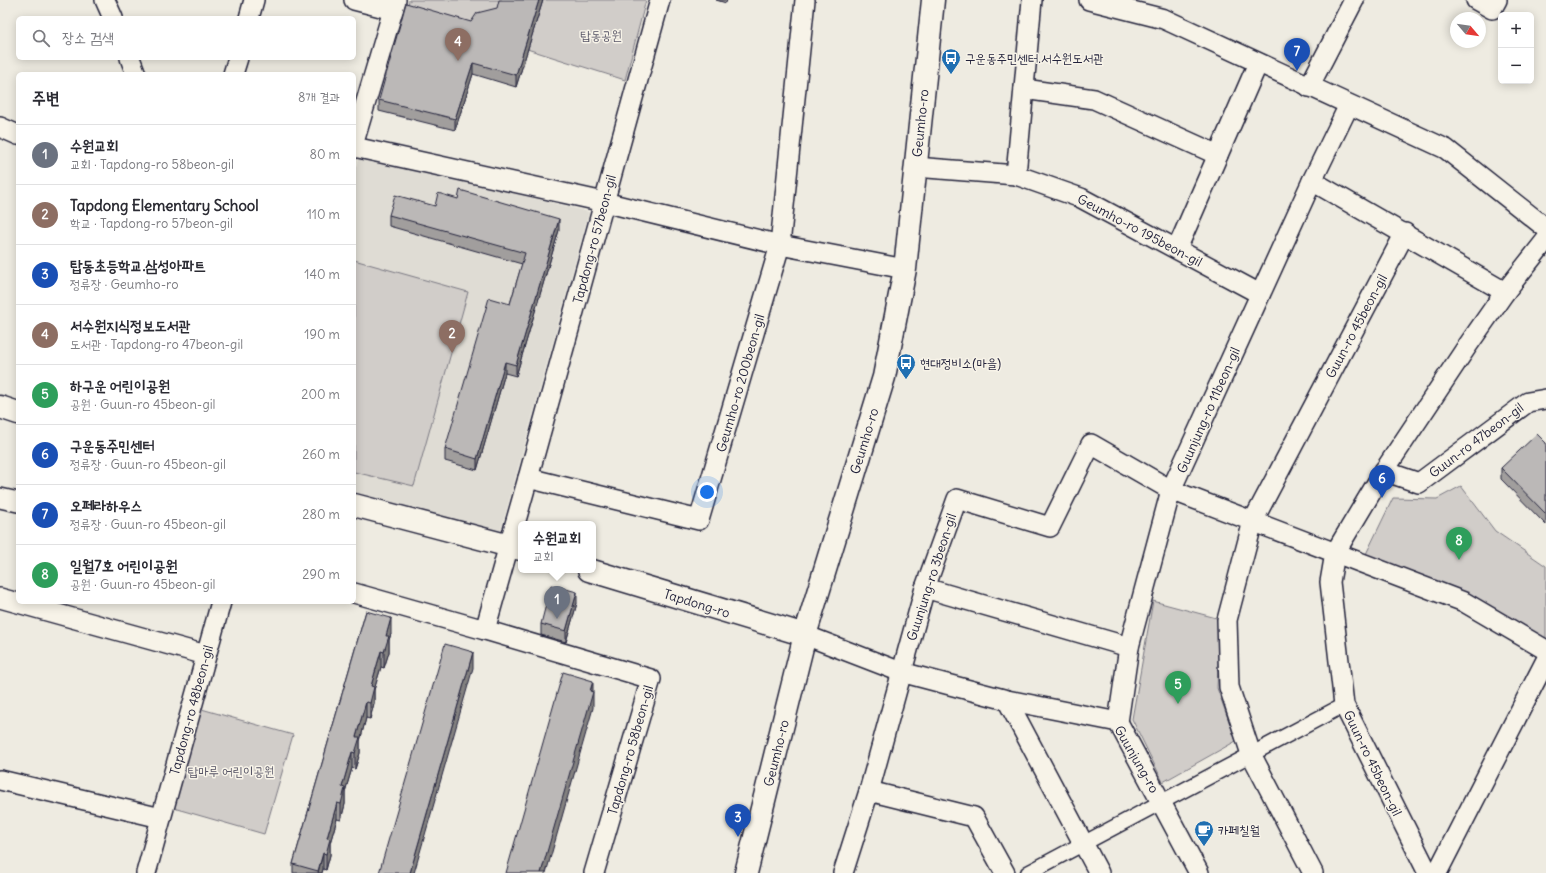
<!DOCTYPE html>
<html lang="ko">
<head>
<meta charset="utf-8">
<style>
	body { margin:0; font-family:Delius,"Poor Story",sans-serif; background:#f7f7f7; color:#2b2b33 }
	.controls { position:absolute; right:12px; top:12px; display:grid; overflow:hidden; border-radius:6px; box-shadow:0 2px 10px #0003 }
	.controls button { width:36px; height:36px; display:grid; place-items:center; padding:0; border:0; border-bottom:1px solid #e1e1e2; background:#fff; color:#2b2b33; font:20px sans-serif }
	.compass { position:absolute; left:1450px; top:12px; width:36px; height:36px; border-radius:50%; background:#fff; box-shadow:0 2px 10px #0003; rotate:119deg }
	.you { position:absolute; left:707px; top:492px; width:14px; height:14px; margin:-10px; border:3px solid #fff; border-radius:50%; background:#1a73e8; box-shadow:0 0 0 6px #1a73e833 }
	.badge { display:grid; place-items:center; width:26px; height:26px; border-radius:50%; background:#1f6fb2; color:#fff; font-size:13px; font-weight:700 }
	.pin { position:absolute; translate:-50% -33px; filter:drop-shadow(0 1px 2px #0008) }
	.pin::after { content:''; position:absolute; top:21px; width:14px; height:12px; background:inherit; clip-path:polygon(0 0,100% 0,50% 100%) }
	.popup { position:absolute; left:518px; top:521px; width:78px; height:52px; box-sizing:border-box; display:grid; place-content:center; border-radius:6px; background:#fff; filter:drop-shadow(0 1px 3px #0005); font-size:13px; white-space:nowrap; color:#7c7c81 }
	.popup b { font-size:15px; color:#2b2b33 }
	.popup::after { content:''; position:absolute; left:50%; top:100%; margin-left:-8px; border:8px solid transparent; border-top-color:#fff }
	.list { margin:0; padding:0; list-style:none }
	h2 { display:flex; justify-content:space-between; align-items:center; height:52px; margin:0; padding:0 16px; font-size:17px }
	h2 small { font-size:13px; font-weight:400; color:#7c7c81 }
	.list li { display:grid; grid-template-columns:26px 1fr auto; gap:12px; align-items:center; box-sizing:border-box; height:60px; padding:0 16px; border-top:1px solid #e1e1e2 }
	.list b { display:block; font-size:15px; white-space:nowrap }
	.list p { margin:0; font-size:13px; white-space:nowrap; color:#7c7c81 }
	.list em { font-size:13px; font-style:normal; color:#7c7c81 }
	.icon { flex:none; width:22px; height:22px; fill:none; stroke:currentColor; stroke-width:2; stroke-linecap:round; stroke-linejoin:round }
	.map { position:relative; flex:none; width:1546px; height:873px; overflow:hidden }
	.search { position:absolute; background:#fff; box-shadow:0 2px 10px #0003; left:16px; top:16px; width:340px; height:44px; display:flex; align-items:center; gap:10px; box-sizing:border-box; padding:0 14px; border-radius:6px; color:#7c7c81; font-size:15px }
	.panel { position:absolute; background:#fff; box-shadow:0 2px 10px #0003; left:16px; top:72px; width:340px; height:532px; border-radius:6px }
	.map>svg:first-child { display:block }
	.built { fill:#dfdcd4 }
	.green { fill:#d1cdc9; stroke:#7a7882 }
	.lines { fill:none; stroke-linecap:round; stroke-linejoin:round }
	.pedestrian-casing { stroke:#22223b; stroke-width:17 }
	.minor-casing { stroke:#22223b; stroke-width:22 }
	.tertiary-casing { stroke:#22223b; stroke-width:25 }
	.pedestrian { stroke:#f7f3e8; stroke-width:14 }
	.minor { stroke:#f7f3e8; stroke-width:19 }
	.tertiary { stroke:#f7f3e8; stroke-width:22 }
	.wall { fill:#a19e9d; stroke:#22223b }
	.shaded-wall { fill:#838180; stroke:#22223b }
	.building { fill:#bbb8b7; stroke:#22223b }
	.labels { text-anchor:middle; stroke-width:3; stroke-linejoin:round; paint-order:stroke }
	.park-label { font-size:13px; fill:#575566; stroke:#f7f3e8 }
	.poi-label { font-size:13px; fill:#22223b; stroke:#f7f3e8; text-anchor:start }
	.street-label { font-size:13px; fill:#22223b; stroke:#f7f3e8 }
</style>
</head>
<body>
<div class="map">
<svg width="1546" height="873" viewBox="0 0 1546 873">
	<rect width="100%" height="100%" fill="#eeebe1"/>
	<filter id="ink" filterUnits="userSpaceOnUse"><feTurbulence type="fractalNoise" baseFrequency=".025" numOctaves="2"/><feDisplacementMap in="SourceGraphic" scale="8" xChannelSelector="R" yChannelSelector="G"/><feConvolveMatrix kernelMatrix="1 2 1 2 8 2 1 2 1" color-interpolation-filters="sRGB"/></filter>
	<g filter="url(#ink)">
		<polygon class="built" points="360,154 589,212 500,533 354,495 354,174"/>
		<g class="green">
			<polygon points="409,0 502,0 497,19 477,24 406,14"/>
			<polygon points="543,0 646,0 625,80 527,49"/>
			<polygon points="354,260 468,292 414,486 354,472"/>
			<polygon points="1461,486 1495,531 1546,566 1546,641 1466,594 1366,554 1393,498 1437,499"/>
			<polygon points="1153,601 1220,619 1217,688 1236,741 1163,782 1132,719"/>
			<polygon points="198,708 293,735 264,834 170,807"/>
		</g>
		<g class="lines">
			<g class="pedestrian-casing">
				<polyline id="pedestrian" points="1028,873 1344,705"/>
			</g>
			<g class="minor-casing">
				<g id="minor">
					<polyline points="105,0 113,18"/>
					<polyline points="354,0 393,10"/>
					<polyline points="1089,0 1164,19 1446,149 1546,228"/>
					<polyline points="1476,0 1492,9 1497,0"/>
					<polyline points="249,18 254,0"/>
					<polyline points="130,58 136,74"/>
					<polyline points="233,74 238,58"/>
					<polyline points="1309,87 1354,0"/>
					<polyline points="1024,89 1094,99 1218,155"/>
					<polyline points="0,127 18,135"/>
					<polyline points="354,142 396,0"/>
					<polyline points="354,147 604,202 780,245 905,269"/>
					<polyline points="915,167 1016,175 1081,198 1260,294"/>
					<polyline points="1016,175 1032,0"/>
					<polyline points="1312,181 1505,292"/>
					<polyline points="1177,249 1258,63"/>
					<polyline points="1384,471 1419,483 1528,402 1546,399"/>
					<polyline points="528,478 699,520 780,245 805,0"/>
					<polyline points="0,498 18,502"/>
					<polyline points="925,588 1129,647"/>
					<polyline points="354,593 485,630"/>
					<polyline points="0,598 206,655"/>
					<polyline points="805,635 901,672 1007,700 1118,722 1199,873"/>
					<polyline points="1007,700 1099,873"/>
					<polyline points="1118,722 1129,647 1171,490 1312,181 1349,105"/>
					<polyline points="0,780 161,818"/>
					<polyline points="869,791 974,817 1005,873"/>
					<polyline points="146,873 221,602"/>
					<polyline points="594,873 651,679 485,630 528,478 660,0"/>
					<polyline points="843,873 869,791 925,588 957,499 1050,527 1091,444 1171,490 1464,602 1546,650"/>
					<polyline points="1313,873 1251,754 1229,687 1227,620 1253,521 1405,233"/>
					<polyline points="1428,873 1344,705 1330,582 1335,553 1384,471 1468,345 1505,292 1546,240"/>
					<polyline points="1437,873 1546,660"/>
				</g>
			</g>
			<g class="tertiary-casing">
				<g id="tertiary">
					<polyline points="0,407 18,413"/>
					<polyline points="354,505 521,549"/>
					<polyline points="589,570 805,635"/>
					<polyline points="746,873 805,635 884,377 905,269 933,0"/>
				</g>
			</g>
			<use href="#pedestrian" class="pedestrian"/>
			<use href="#minor" class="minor"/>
			<use href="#tertiary" class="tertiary"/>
		</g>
		<g class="wall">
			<polygon points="543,0 516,87 473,74 455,130 379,111 379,100 471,22"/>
			<polygon points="716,0 727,0 726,3"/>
			<polygon points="435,206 559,230 516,376 505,373 477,470 445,461 445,449 510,304 522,264 389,226 389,215"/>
			<polygon points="1546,443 1546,525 1501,479 1501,468"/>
			<polygon points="577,603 566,642 541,635 541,624"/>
			<polygon points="366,611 391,634 389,640 389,652 384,668 381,667 374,690 374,703 370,719 366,718 360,741 360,753 355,769 352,768 345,792 345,804 341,820 337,819 330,843 330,855 326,870 323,869 322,873 293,873 293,864"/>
		</g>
		<g class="shaded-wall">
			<polygon points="539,0 543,0 516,87 516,75"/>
			<polygon points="473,63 473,74 455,130 455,119"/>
			<polygon points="559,219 559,230 516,376 516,365"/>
			<polygon points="505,362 505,373 477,470 477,459"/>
			<polygon points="577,592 577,603 566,642 566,631"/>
			<polygon points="391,618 391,634 389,640 389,652 384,668 384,652 386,636"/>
			<polygon points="381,651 381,667 374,690 374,703 370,719 370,703 371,686"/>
			<polygon points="473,652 473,668 414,873 410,873"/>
			<polygon points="593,681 593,708 546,873 541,873"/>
			<polygon points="366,702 366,718 360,741 360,753 355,769 355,753 356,737"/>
			<polygon points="352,752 352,768 345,792 345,804 341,820 341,804 342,787"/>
			<polygon points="337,803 337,819 330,843 330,855 326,870 326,854 327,838"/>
			<polygon points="323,853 323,869 322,873 318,873"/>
		</g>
		<g class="building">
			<polygon points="499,0 539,0 516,75 473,63 455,119 379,100 406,3 471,22 477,13 497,8"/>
			<polygon points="460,190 559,219 516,365 505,362 477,459 445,449 489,298 510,304 525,253 389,215 395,195 435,206 438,193 458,199"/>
			<polygon points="1537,434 1546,443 1546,514 1501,468"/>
			<polygon points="551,585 577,592 566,631 541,624"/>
			<polygon points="366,611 391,618 386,636 389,636 384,652 381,651 371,686 374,687 370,703 366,702 356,737 360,737 355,753 352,752 342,787 345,788 341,804 337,803 327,838 330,839 326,854 323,853 318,871 293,864"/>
			<polygon points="445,644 473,652 410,873 379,873"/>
			<polygon points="563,672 593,681 590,691 593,692 541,873 506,873"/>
		</g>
	</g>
	<defs>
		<g id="bus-pin" transform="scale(1)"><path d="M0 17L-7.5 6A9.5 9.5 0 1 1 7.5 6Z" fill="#1f6fb2" stroke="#f7f3e8"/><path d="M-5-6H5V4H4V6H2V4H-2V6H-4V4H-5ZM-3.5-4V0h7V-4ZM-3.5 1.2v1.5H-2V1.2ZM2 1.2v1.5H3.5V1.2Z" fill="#fff"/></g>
		<g id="cafe-pin" transform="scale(1)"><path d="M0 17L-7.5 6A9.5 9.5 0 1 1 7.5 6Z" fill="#1f6fb2" stroke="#f7f3e8"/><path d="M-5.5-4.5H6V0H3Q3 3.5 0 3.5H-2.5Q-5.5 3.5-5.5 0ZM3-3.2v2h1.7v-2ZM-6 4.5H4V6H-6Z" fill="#fff"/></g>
	</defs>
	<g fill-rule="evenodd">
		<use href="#bus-pin" x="951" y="58"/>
		<use href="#bus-pin" x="906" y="363"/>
		<use href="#cafe-pin" x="1204" y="830"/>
	</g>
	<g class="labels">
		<g class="park-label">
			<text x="601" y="40">탑동공원</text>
			<text x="231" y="776">탑마루 어린이공원</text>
		</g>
		<g class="poi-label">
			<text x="965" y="63">구운동주민센터.서수원도서관</text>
			<text x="920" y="368">현대정비소(마을)</text>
			<text x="1218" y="835">카페칠월</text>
		</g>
		<g class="street-label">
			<text transform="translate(920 123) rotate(-84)" y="5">Geumho-ro</text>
			<text transform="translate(1140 230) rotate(28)" y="5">Geumho-ro 195beon-gil</text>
			<text transform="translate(594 239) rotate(-75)" y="5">Tapdong-ro 57beon-gil</text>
			<text transform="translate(1356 326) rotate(-62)" y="5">Guun-ro 45beon-gil</text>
			<text transform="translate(740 383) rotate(-74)" y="5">Geumho-ro 200beon-gil</text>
			<text transform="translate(1208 410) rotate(-66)" y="5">Guunjung-ro 11beon-gil</text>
			<text transform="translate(1476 440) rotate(-37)" y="5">Guun-ro 47beon-gil</text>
			<text transform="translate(864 441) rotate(-73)" y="5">Geumho-ro</text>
			<text transform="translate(931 577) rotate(-72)" y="5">Guunjung-ro 3beon-gil</text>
			<text transform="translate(697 603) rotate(17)" y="5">Tapdong-ro</text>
			<text transform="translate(191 710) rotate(-75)" y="5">Tapdong-ro 48beon-gil</text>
			<text transform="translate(630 750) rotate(-74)" y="5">Tapdong-ro 58beon-gil</text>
			<text transform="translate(776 753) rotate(-76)" y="5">Geumho-ro</text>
			<text transform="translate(1137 759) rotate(60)" y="5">Guunjung-ro</text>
			<text transform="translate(1373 763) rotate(64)" y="5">Guun-ro 45beon-gil</text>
		</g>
	</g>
</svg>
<div class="controls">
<button>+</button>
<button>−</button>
</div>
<svg class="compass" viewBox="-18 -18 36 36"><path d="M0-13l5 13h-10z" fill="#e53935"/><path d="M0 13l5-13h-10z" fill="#7c7c81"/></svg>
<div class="you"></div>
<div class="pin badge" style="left:557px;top:619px;background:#6b7280">1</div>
<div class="popup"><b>수원교회</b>교회</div>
<div class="pin badge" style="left:452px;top:353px;background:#8d6e63">2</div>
<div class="pin badge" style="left:738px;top:837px;background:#1a4fb4">3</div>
<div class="pin badge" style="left:458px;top:61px;background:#8d6e63">4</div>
<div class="pin badge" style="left:1178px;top:704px;background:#2e9e5b">5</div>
<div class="pin badge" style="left:1382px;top:498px;background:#1a4fb4">6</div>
<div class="pin badge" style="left:1297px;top:71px;background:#1a4fb4">7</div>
<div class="pin badge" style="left:1459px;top:560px;background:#2e9e5b">8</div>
<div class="search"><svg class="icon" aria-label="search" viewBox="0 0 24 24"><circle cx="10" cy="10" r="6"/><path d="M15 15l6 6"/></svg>장소 검색</div>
<section class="panel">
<h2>주변<small>8개 결과</small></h2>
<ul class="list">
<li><span class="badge" style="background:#6b7280">1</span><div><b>수원교회</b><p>교회 · Tapdong-ro 58beon-gil</p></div><em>80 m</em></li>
<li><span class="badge" style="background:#8d6e63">2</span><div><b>Tapdong Elementary School</b><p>학교 · Tapdong-ro 57beon-gil</p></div><em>110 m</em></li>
<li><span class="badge" style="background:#1a4fb4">3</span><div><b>탑동초등학교.삼성아파트</b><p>정류장 · Geumho-ro</p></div><em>140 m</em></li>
<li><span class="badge" style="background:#8d6e63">4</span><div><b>서수원지식정보도서관</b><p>도서관 · Tapdong-ro 47beon-gil</p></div><em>190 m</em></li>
<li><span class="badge" style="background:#2e9e5b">5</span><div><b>하구운 어린이공원</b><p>공원 · Guun-ro 45beon-gil</p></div><em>200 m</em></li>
<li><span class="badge" style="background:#1a4fb4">6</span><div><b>구운동주민센터</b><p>정류장 · Guun-ro 45beon-gil</p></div><em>260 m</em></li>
<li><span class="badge" style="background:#1a4fb4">7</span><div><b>오페라하우스</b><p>정류장 · Guun-ro 45beon-gil</p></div><em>280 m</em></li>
<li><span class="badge" style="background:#2e9e5b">8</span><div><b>일월7호 어린이공원</b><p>공원 · Guun-ro 45beon-gil</p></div><em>290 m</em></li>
</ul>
</section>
</div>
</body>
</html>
